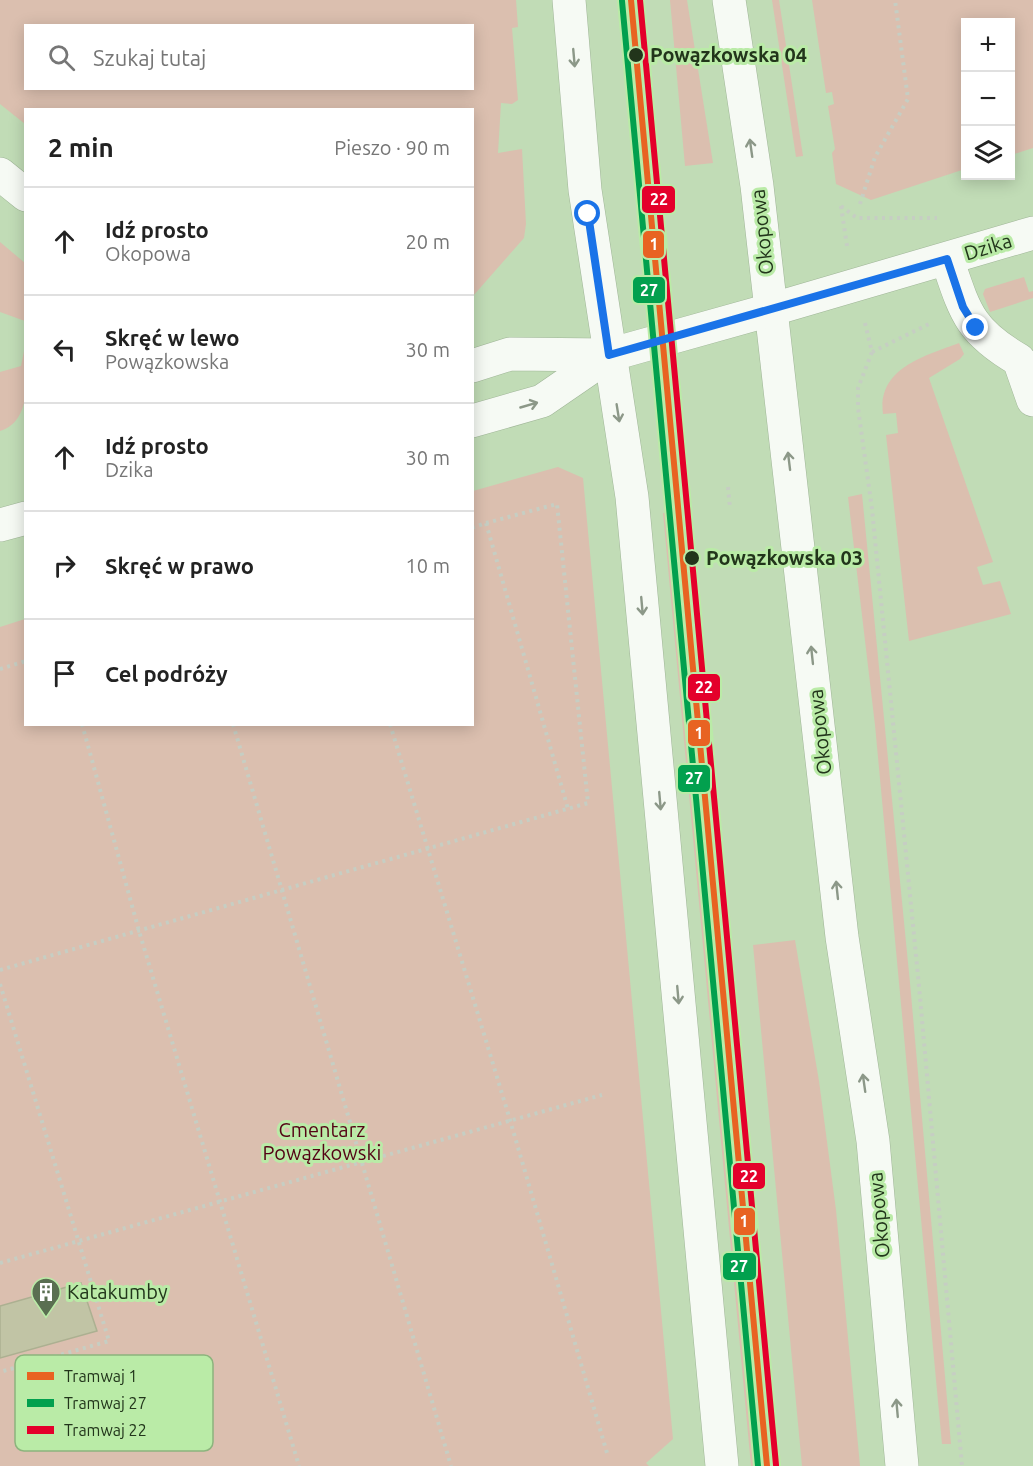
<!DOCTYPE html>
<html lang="pl">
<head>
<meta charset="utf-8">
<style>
	body { margin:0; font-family:Ubuntu,sans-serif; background:#f2f2f2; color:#222 }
	.controls { position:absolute; right:18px; top:18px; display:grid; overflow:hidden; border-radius:0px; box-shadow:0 3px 15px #0003 }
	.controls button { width:54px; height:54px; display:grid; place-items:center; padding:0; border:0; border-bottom:2px solid #e0e0e0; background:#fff; color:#222; font:30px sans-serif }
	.stop { position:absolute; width:18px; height:18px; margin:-14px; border:4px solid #1a73e8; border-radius:50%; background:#fff }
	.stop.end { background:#1a73e8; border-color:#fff; box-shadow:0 2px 6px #0008 }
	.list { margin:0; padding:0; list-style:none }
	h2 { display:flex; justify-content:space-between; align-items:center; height:78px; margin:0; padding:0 24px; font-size:26px }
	h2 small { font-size:20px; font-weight:400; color:#767676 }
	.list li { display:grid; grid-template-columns:39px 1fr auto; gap:18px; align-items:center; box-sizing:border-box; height:108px; padding:0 24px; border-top:2px solid #e0e0e0 }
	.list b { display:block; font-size:22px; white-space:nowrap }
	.list p { margin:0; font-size:20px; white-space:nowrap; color:#767676 }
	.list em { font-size:20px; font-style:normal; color:#767676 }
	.icon { flex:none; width:33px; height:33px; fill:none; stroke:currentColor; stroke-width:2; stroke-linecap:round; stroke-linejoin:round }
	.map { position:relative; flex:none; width:1033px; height:1466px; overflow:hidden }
	.search { position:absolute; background:#fff; box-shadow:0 3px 15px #0003; left:24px; top:24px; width:450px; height:66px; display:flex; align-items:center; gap:15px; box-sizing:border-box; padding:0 21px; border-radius:0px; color:#767676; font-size:22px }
	.panel { position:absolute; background:#fff; box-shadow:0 3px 15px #0003; left:24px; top:108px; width:450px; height:618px; border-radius:0px }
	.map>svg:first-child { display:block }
	.green { fill:#dbbfaf; fill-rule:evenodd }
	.building { fill:#c1c4a5; stroke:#acb091; stroke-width:1.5 }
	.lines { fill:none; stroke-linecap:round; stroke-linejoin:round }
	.minor-casing { stroke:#9fb597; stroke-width:34 }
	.major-casing { stroke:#9fb597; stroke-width:34 }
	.path { stroke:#c6cec3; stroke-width:4; stroke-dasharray:3 4.5; stroke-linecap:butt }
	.minor { stroke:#f6faf4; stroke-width:33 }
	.major { stroke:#f6faf4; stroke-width:33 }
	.tram-1-casing { stroke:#baeba7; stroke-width:10 }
	.tram-2-casing { stroke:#baeba7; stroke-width:10 }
	.tram-3-casing { stroke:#baeba7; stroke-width:10 }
	.tram-1 { stroke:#e86322; stroke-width:6 }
	.tram-2 { stroke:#02a04e; stroke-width:6 }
	.tram-3 { stroke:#e4002b; stroke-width:6 }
	.oneway { stroke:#8c9888 }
	.route { stroke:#1a73e8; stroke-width:8 }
	.stop-dot { fill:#22351b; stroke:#baeba7; stroke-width:2 }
	.labels { text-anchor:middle; stroke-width:6; stroke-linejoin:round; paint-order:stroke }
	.stop-label { font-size:20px; font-weight:bold; fill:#22351b; stroke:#baeba7; text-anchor:start }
	.street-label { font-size:20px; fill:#22351b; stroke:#baeba7 }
	.park-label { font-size:20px; fill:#540315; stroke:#baeba7 }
	.poi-label { font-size:20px; fill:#22351b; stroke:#baeba7; text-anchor:start }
	.key { fill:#baeba7; stroke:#8cb47d; stroke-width:1.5 }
	.key-label { font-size:16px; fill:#22351b }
	.line-badge { stroke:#baeba7; stroke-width:2 }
	.badge-label { font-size:16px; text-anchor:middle; font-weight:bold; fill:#fff }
</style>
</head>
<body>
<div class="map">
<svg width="1033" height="1466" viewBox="0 0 1033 1466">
	<rect width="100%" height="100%" fill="#c1dcb6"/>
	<g class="green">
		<path d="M0 0H516L518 27 512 28 518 100 512 104 501 103 498 153 522 149 526 224 524 238 473 296 472 110H26L25 124 0 104ZM26 26H472V88H26Z"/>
		<polygon points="670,0 687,0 713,163 685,166"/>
		<polygon points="772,0 779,0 803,156 796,157"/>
		<polygon points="812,0 1033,0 1033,148 1011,155 1010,22 966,22 965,169 871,200 836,184 832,153 835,149 828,106 834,104 832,92 826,93"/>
		<polygon points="0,242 25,263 25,321 0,312"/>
		<polygon points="1024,277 1029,292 1033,291 1033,298 990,312 983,294 985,289"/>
		<path d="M959 343 964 354 960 359 929 378 993 562 977 567 983 585 1000 581 1011 614 909 641 886 435 898 433 896 413 883 414C877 368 925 356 959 343Z"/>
		<path d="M25 346C26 373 34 421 0 431V372L21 366Z"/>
		<polygon points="558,467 583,478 673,1439 646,1463 649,1466 0,1466 0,627 25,619 26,724 472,724 473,491"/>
		<polygon points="862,494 910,983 951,1444 942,1444 875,725 848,497"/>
		<polygon points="663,513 670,513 759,1466 751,1466"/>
		<polygon points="795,940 819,1081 836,1210 860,1466 802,1466 753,945"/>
	</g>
	<polygon class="building" points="81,1283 97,1331 0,1358 0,1306"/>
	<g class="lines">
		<g class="minor-casing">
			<g id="minor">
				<polyline points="0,174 26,195"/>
				<path d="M947 259C965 312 969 331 1019 360L1033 400"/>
				<polyline points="770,310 1033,233"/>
			</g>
		</g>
		<g class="major-casing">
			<g id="major">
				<polyline points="569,0 585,190 632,497 722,1466"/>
				<polyline points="729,0 757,186 842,937 873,1141 902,1466"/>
				<polyline points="472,366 510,354 609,355 770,310"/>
				<polyline points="472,421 542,401 609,355"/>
				<polyline points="0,525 26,518"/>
			</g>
		</g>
		<g class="path">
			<polyline points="860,204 875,157 908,99 895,0"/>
			<polyline points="841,206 847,246"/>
			<polyline points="841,206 857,218 937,218"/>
			<polyline points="865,323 872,352 858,388 858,408 872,509 919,986 962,1466"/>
			<polyline points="872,352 931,323"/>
			<polyline points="728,487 730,508"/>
			<polyline points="472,528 486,523 568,809"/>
			<polyline points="0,669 26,661"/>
			<polyline points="82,724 139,931 299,1466"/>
			<polyline points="233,724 451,1466"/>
			<polyline points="390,724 510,1120 607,1453"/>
			<polyline points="0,970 588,803 557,504 486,523"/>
			<polyline points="0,984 109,1341 0,1372"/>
			<polyline points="0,1263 602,1095"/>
		</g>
		<use href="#minor" class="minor"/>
		<use href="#major" class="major"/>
		<g class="tram-1-casing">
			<polyline id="tram-1" points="631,0 767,1466"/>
		</g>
		<g class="tram-2-casing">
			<polyline id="tram-2" points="622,1 758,1466"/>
		</g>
		<g class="tram-3-casing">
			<polyline id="tram-3" points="640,0 776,1465"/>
		</g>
		<use href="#tram-1" class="tram-1"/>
		<use href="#tram-2" class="tram-2"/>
		<use href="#tram-3" class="tram-3"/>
	</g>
	<defs><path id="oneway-shaft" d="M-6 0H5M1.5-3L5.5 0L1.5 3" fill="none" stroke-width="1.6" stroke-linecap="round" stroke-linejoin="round" transform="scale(1.5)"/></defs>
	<g class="oneway">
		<use href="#oneway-shaft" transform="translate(574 58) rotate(85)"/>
		<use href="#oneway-shaft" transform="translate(751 148) rotate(-98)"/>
		<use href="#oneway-shaft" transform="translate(529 405) rotate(-16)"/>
		<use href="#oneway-shaft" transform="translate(618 413) rotate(81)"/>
		<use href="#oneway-shaft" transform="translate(789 461) rotate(-97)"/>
		<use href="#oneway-shaft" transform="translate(642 606) rotate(85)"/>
		<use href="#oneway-shaft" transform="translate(812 655) rotate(-96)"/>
		<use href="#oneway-shaft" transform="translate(660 801) rotate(85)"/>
		<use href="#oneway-shaft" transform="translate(837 890) rotate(-96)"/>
		<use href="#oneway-shaft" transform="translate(678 995) rotate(85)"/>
		<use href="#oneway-shaft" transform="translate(864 1083) rotate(-98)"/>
		<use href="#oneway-shaft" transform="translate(897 1408) rotate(-95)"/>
	</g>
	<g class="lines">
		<polyline class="route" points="588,214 609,355 947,259 963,307 976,328"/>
	</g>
	<defs>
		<g id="building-pin" transform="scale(1.5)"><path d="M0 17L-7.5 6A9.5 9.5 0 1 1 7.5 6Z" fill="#5a6f51" stroke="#baeba7"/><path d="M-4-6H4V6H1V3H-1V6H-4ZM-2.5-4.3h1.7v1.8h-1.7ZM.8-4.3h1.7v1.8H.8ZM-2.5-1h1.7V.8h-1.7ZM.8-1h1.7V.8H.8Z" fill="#fff"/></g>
	</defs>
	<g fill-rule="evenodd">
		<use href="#building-pin" x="46" y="1292"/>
	</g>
	<g class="stop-dot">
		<circle cx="636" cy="55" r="8"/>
		<circle cx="692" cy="558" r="8"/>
	</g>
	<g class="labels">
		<g class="stop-label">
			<text x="650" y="62">Powązkowska 04</text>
			<text x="706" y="565">Powązkowska 03</text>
		</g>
		<g class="street-label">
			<text transform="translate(762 232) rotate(-96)" y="7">Okopowa</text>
			<text transform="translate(988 247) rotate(-17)" y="7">Dzika</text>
			<text transform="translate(820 732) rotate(-96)" y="7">Okopowa</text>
			<text transform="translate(879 1215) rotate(-95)" y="7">Okopowa</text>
		</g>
		<g class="park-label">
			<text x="322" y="1137">Cmentarz<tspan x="322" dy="23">Powązkowski</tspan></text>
		</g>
		<g class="poi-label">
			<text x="67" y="1299">Katakumby</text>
		</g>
	</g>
	<rect x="15" y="1355" width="198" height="96" rx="9" class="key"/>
	<rect x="27" y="1372" width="27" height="8" fill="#e86322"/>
	<rect x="27" y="1399" width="27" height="8" fill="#02a04e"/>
	<rect x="27" y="1426" width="27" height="8" fill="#e4002b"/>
	<g class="key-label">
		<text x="64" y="1382">Tramwaj 1</text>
		<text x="64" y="1409">Tramwaj 27</text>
		<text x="64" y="1436">Tramwaj 22</text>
	</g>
	<g class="line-badge">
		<rect x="641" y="185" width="35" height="29" rx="6" fill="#e4002b"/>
		<rect x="642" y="230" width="23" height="29" rx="6" fill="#e86322"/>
		<rect x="632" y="276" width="34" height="28" rx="6" fill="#02a04e"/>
		<rect x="687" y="673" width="34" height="29" rx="6" fill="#e4002b"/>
		<rect x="687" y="719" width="24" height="28" rx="6" fill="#e86322"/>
		<rect x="677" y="764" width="34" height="29" rx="6" fill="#02a04e"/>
		<rect x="732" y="1162" width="34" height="28" rx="6" fill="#e4002b"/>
		<rect x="733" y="1207" width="23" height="29" rx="6" fill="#e86322"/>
		<rect x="722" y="1252" width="35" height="29" rx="6" fill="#02a04e"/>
	</g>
	<g class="badge-label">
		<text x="659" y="205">22</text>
		<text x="654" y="250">1</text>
		<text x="649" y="296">27</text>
		<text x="704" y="693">22</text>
		<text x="699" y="739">1</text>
		<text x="694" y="784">27</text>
		<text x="749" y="1182">22</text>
		<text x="744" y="1227">1</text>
		<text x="739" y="1272">27</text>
	</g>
</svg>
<div class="controls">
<button>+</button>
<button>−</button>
<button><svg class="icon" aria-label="layers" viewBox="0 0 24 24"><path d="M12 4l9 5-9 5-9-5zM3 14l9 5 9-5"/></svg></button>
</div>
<div class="stop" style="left:588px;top:214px"></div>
<div class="stop end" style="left:976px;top:328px"></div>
<div class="search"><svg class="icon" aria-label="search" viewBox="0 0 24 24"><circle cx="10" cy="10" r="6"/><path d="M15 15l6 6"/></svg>Szukaj tutaj</div>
<section class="panel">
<h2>2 min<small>Pieszo · 90 m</small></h2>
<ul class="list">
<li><svg class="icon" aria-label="ahead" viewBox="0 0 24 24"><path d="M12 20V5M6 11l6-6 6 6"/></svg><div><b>Idź prosto</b><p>Okopowa</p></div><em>20 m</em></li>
<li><svg class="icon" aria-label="left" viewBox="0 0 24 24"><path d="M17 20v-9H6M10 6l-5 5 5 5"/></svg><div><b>Skręć w lewo</b><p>Powązkowska</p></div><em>30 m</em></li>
<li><svg class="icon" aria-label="ahead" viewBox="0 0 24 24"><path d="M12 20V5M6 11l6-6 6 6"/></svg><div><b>Idź prosto</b><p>Dzika</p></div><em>30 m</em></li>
<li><svg class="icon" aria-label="right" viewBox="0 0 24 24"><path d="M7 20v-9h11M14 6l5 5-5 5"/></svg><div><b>Skręć w prawo</b></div><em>10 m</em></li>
<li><svg class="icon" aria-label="arrive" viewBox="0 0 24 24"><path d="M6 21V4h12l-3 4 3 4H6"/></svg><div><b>Cel podróży</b></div></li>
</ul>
</section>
</div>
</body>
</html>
